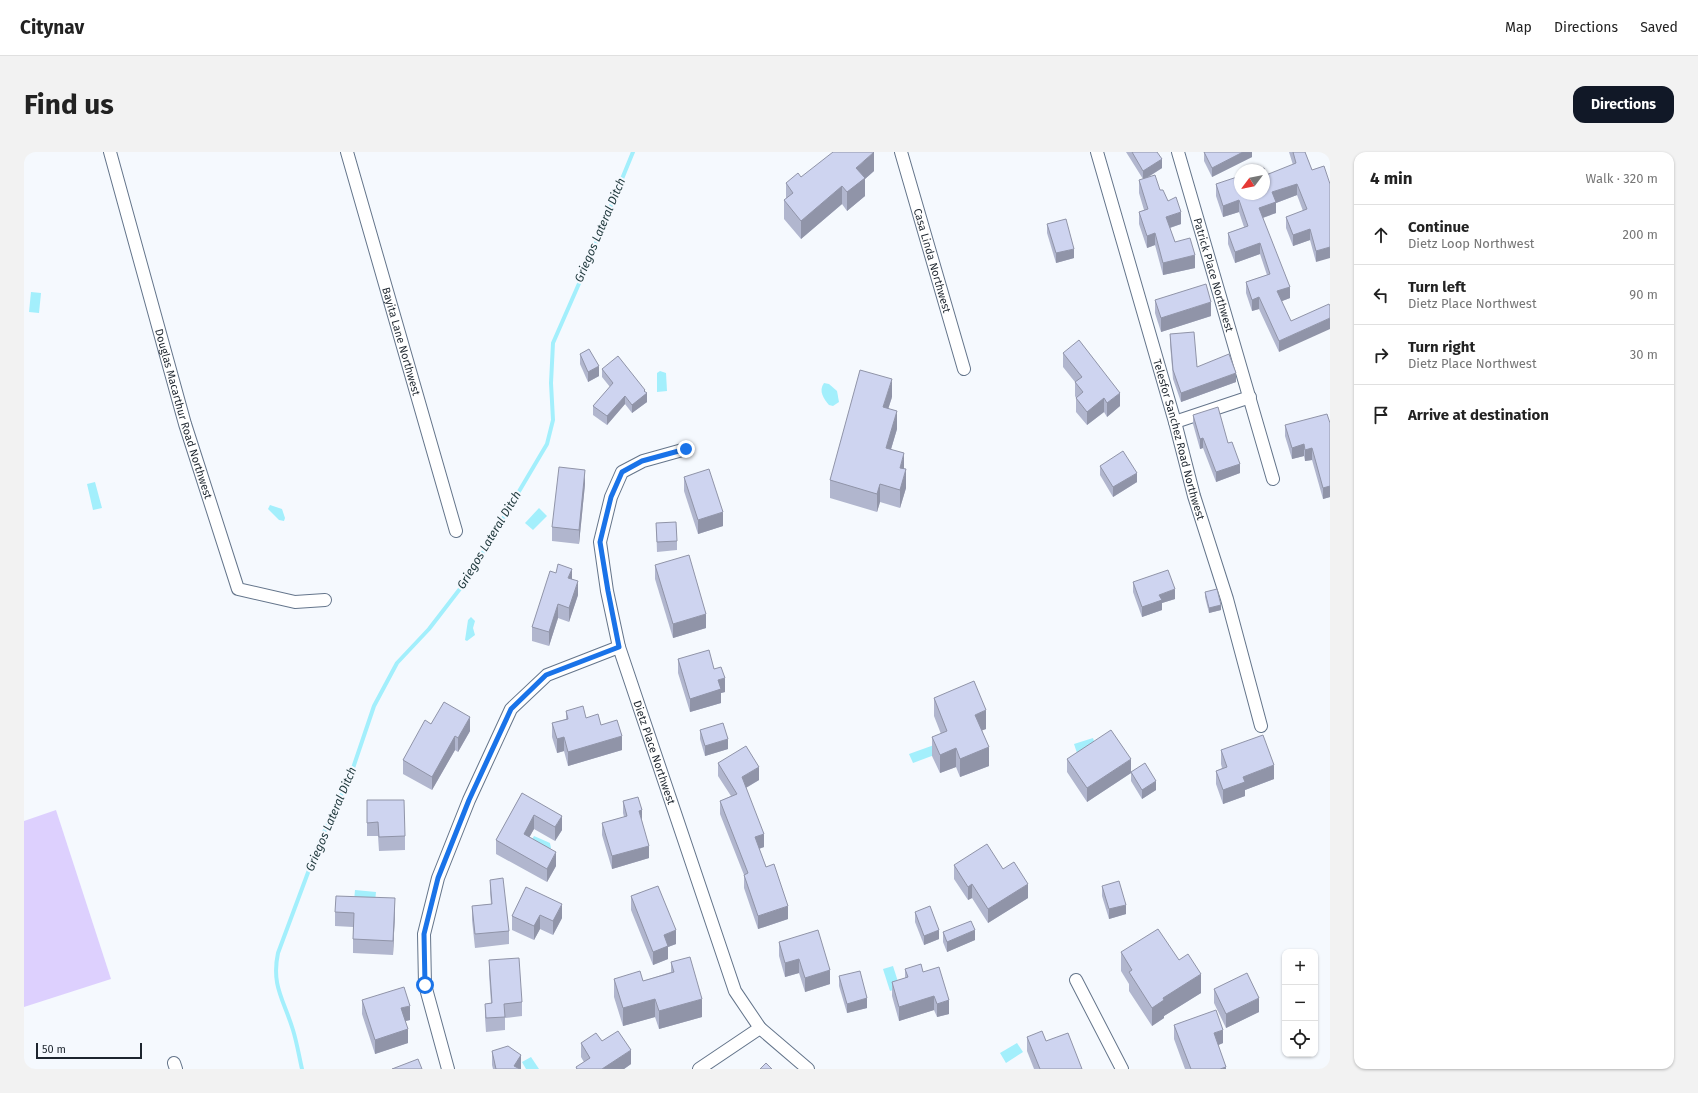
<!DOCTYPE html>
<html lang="en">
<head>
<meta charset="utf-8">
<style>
	body { margin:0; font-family:"Fira Sans",sans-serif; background:#f2f2f2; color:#222 }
	.controls { position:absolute; right:12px; bottom:12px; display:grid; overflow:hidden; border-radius:8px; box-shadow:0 1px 3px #0004 }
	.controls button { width:36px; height:36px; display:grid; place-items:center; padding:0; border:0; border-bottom:1px solid #e0e0e0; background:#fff; color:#222; font:20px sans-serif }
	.compass { position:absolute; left:1210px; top:12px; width:36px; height:36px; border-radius:50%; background:#fff; box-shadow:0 1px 3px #0004; rotate:238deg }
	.scale { position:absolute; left:12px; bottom:10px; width:106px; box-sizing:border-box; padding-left:4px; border:2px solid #1d252e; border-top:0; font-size:11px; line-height:14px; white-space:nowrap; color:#1d252e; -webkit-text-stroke:3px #f5f9fe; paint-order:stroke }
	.stop { position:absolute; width:12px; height:12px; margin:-9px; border:3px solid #1a73e8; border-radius:50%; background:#fff }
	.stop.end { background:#1a73e8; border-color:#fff; box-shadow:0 1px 4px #0008 }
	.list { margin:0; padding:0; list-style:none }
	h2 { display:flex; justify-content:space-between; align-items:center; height:52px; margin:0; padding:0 16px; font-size:17px }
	h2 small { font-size:13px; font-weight:400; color:#767676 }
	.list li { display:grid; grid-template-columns:26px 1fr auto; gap:12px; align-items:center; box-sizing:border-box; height:60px; padding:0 16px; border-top:1px solid #e0e0e0 }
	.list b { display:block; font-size:15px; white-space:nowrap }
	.list p { margin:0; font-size:13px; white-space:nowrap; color:#767676 }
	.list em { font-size:13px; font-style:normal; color:#767676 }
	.icon { flex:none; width:22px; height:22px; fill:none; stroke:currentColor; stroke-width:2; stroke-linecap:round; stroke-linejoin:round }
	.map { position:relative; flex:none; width:1306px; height:917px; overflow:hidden; border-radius:12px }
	header { display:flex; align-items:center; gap:24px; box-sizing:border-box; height:56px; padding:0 20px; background:#fff; border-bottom:1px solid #e0e0e0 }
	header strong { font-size:19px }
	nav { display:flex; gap:22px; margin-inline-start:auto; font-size:14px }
	.intro { display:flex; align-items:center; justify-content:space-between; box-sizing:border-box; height:96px; padding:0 24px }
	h1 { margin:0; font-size:28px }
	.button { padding:10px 18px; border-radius:12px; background:#111827; color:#fff; font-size:14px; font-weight:700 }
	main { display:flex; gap:24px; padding:0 24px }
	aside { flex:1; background:#fff; border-radius:12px; box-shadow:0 1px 3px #0004 }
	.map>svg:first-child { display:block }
	.green { fill:#ddd0fe }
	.water { fill:#a3effc }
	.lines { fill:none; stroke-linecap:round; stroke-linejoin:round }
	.stream { stroke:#a3effc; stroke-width:4 }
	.street-casing { stroke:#64758b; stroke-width:14 }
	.street { stroke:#fff; stroke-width:12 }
	.wall { fill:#b1b6ce }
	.shaded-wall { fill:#9094a8 }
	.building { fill:#ced4f0; stroke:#9094a8 }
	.route { stroke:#1a73e8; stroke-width:5 }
	.labels { text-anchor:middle; stroke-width:4; stroke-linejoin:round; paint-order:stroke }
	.street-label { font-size:11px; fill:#1d252e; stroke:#f5f9fe }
	.water-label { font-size:12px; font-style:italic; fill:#1f383c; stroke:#f5f9fe }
</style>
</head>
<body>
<header>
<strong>Citynav</strong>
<nav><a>Map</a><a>Directions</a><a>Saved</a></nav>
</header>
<div class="intro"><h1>Find us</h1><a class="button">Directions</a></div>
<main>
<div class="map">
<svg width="1306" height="917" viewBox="0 0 1306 917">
	<rect width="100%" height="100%" fill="#f5f9fe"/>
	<polygon class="green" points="32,658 87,827 0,855 0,669"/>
	<g class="water">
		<polygon points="7,140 17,141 15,161 5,160"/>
		<polygon points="636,219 642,221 643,239 633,240 633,221"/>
		<path d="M800 231 805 232 813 239 815 250 809 254 805 253C800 247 794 239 800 231Z"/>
		<polygon points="71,330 78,356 69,358 63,332"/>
		<polygon points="246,353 258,357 261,366 260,369 255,368 244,357"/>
		<polygon points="515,356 523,364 509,378 501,371"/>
		<polygon points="447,465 451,469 449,476 451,483 443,489 441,488 444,468"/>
		<polygon points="1069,586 1072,595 1053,601 1050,592"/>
		<polygon points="910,593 913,602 889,611 885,602"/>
		<polygon points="510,684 526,691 527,696 525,699 505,693"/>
		<polygon points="331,738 352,740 351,750 330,749"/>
		<polygon points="869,814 876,836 866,839 859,817"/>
		<polygon points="993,891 999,900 982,911 976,901"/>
		<polygon points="507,905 515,917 502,917 498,910"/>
	</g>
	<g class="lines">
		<path class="stream" d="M278 917C275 904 273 891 269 878 260 848 247 834 254 801L295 691 327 622 350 554 373 511 405 477 442 429 523 292 529 268 527 231 529 191 557 127 609 0"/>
		<g class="street-casing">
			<g id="street">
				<path id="s1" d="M86 0 161 272 214 437 271 450 301 448"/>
				<path id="s2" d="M323 0 432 379"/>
				<path id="s3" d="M877 0 940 217"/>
				<path id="s4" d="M1073 0 1151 270 1170 344 1203 447 1237 574"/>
				<path id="s5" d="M1154 0 1249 327"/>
				<polyline points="1151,270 1226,245"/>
				<path id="s6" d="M662 297 619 309 598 320 587 345 576 390 583 439 595 495 711 839 736 876 784 917"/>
				<polyline points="1052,828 1098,917"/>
				<polyline points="150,911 152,917"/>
				<polyline points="424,917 401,833 400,782 414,726 445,648 487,557 523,523 595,495"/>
				<polyline points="675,917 736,876"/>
			</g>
		</g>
		<use href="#street" class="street"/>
	</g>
	<g class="wall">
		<polygon points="1102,0 1133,0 1138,16 1123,26 1136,38 1144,49 1157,72 1146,76 1151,90 1171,116 1139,123 1131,93 1123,96 1115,72 1115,60 1120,58 1115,41 1115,28 1119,27"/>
		<polygon points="1180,0 1228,0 1228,5 1188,25 1180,9"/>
		<polygon points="1265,0 1281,0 1288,18 1300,14 1292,110 1286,88 1269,94 1262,76 1262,65 1279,59 1273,43 1252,51 1252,61 1239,66 1266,146 1258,149 1255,200 1235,157 1228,159 1222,141 1222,130 1243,123 1236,102 1211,111 1204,92 1204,81 1220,75 1215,60 1199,65 1192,44 1192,32 1242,23 1269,13"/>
		<polygon points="850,19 841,27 841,44 823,59 818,52 777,87 760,67 760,48 762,47 762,31 777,25"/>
		<polygon points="1023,72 1050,106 1032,111 1023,81"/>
		<polygon points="1131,148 1187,164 1137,180 1131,161"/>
		<polygon points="1146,182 1173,215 1212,230 1157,250 1149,227 1146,192"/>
		<polygon points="1039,201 1096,254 1083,265 1080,260 1063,273 1052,260 1052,246 1051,244 1051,230 1039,215"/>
		<polygon points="556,202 575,224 564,230 556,212"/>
		<polygon points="578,217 621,240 623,250 608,261 601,252 583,273 569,263 569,254 586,235 578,225"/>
		<polygon points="868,245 864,257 873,277 867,297 882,336 876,356 856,350 853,360 806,346 806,328"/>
		<polygon points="1169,263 1204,291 1216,321 1192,330 1179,296 1176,297 1169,272"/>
		<polygon points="1306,271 1306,345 1299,347 1288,308 1281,309 1280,304 1268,307 1261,284 1261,273"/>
		<polygon points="1076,314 1113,330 1089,345 1076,323"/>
		<polygon points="660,325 699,374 674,382 660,339"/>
		<polygon points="561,332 555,392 528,389 528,375"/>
		<polygon points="632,371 653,389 653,398 633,400"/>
		<polygon points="631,413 682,476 649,486 631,427"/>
		<polygon points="548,427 554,443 545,470 534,466 525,494 508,489 508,475"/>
		<polygon points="1109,430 1151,447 1138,451 1138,458 1118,465 1109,440"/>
		<polygon points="1181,440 1197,458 1185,461 1181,445"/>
		<polygon points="654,507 690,517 701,540 697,541 697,551 666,560 654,521"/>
		<polygon points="910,546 962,577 958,578 965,614 936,625 932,615 916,621 908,604 908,585 917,582 910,564"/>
		<polygon points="542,559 562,566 577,573 598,598 544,614 540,599 533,601 528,585 528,571 542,567"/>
		<polygon points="407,572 446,579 434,600 431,598 408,638 379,622 379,608"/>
		<polygon points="676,578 704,597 681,604 676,587"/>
		<polygon points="1197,598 1250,627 1221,638 1221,644 1199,652 1192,632 1192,619 1198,616 1197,612"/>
		<polygon points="1043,607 1107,620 1132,638 1118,647 1107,629 1107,621 1063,650 1043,620"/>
		<polygon points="694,611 735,628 722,636 740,695 735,697 764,767 734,777 720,736 720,723 696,662 696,649 707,644 694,624"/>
		<polygon points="498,641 538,678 531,689 510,677 505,685 532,714 523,730 472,702 472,688"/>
		<polygon points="343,648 381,684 381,698 355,699 354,684 343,684"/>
		<polygon points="599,649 618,669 625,706 588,717 578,683 578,671 600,665 599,661"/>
		<polygon points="930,713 979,717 1004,746 964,771 948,746 944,748 930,727"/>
		<polygon points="466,728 485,779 485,792 451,796 448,768 448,754 467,752 466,741"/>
		<polygon points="1078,734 1102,762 1085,767 1078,744"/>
		<polygon points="502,735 538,766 529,783 516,777 510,788 488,778 488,764"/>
		<polygon points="607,744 652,792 644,795 644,807 629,813 607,758"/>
		<polygon points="311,760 371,760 369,803 329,801 329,775 311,774"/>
		<polygon points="891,760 915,787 900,793 891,770"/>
		<polygon points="919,780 951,788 923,800 919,790"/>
		<polygon points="755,790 806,832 781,840 775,821 761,825 755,804"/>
		<polygon points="1097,800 1155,808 1177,841 1140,864 1140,866 1128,874 1105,839 1105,832 1097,819"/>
		<polygon points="465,808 498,850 498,864 481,866 481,878 462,880 461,866 461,852 467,851 465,822"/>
		<polygon points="647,810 678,865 635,877 631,865 599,874 590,845 590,827 619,829 647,820"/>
		<polygon points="881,817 899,820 925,862 913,865 910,858 875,869 868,844 868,830 881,826"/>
		<polygon points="815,824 843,856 823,861 815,834"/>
		<polygon points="1190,837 1235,860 1202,876 1190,851"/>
		<polygon points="338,848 386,868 381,869 384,891 351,902 338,862"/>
		<polygon points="1150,873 1199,891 1194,893 1202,917 1161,917 1150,887"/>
		<polygon points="1003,885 1022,889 1058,917 1010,917 1003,899"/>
		<polygon points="578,889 607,912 600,917 552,917 552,915 560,910 557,905 557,891"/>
		<polygon points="468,899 497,903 497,917 469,917 468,913"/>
	</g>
	<g class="shaded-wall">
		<polygon points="850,0 850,19 841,27 841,44 823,59 823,40 832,16"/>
		<polygon points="1219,0 1228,0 1228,5 1188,25 1188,16"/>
		<polygon points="1138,7 1138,16 1119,28 1119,19"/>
		<polygon points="1273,32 1273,43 1252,51 1252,61 1235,67 1235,56 1248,40"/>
		<polygon points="818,34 818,52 777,87 777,69"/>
		<polygon points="1215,48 1215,60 1199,65 1199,54"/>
		<polygon points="1157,60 1157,72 1142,77 1142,65"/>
		<polygon points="1286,77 1286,88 1269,94 1269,83"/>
		<polygon points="1131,81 1131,93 1123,96 1123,84"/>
		<polygon points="1236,91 1236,102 1211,111 1211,100"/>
		<polygon points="1306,95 1306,106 1292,110 1292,99"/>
		<polygon points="1050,97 1050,106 1032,111 1032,101"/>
		<polygon points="1171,103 1171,116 1139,123 1139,111"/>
		<polygon points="1266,135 1266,146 1253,151 1253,139"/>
		<polygon points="1235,145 1235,157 1228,159 1228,148"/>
		<polygon points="1187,150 1187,164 1137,180 1137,166"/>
		<polygon points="1306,166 1306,177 1255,200 1255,189"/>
		<polygon points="575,214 575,224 564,230 564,220"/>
		<polygon points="1212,221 1212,230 1157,250 1157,241"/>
		<polygon points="868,227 868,245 859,273 859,255"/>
		<polygon points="621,238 621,242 623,241 623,250 608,261 608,253"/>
		<polygon points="1096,241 1096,254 1083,265 1083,251"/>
		<polygon points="601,244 601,252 583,273 583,264"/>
		<polygon points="1080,246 1080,260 1063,273 1063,260"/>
		<polygon points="873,259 873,277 862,314 862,296"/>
		<polygon points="1179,286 1179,296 1176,297 1176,287"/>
		<polygon points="1280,292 1280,304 1268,307 1268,296"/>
		<polygon points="1288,296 1288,308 1281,309 1281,298"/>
		<polygon points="880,301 880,319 876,316"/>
		<polygon points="1216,312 1216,321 1192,330 1192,320"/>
		<polygon points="882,317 882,336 876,356 876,338"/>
		<polygon points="561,318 561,332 555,392 555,378"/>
		<polygon points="1113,321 1113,330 1089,345 1089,335"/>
		<polygon points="856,332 856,350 853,360 853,342"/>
		<polygon points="1306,334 1306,345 1299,347 1299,336"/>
		<polygon points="699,360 699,374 674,382 674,368"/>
		<polygon points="548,417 548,430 544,426"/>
		<polygon points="554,429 554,443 545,470 545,456"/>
		<polygon points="1151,437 1151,447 1138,451 1138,458 1118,465 1118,455 1135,443"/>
		<polygon points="534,452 534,466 525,494 525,480"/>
		<polygon points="1197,453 1197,458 1185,461 1185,456"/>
		<polygon points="682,462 682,476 649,486 649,472"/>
		<polygon points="701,526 701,540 697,541 697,551 666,560 666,547 694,528"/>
		<polygon points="962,558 962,577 951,581 951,563"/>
		<polygon points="446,565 446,579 434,600 434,586"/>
		<polygon points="431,584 431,598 408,638 408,625"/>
		<polygon points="598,584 598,598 544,614 544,600"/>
		<polygon points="540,585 540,599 533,601 533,587"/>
		<polygon points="704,587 704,597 681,604 681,594"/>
		<polygon points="965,595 965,614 936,625 936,607"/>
		<polygon points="932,596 932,615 916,621 916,603"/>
		<polygon points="1107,607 1107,621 1063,650 1063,636"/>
		<polygon points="1250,613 1250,627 1221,638 1221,644 1199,652 1199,638 1219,625"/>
		<polygon points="735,615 735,628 718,638 718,625"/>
		<polygon points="1132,629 1132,638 1118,647 1118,638"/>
		<polygon points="618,658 618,670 615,659"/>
		<polygon points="510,663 510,677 500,695 500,682"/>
		<polygon points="538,664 538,678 531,689 531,675"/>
		<polygon points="740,682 740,695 731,698 731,685"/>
		<polygon points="625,694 625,706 588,717 588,704"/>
		<polygon points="532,700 532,714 523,730 523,717"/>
		<polygon points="948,732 948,746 944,748 944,735"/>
		<polygon points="1004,732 1004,746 964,771 964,757"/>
		<polygon points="371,746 371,760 369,803 369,789"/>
		<polygon points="538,752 538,766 529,783 529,769"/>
		<polygon points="1102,753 1102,762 1085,767 1085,757"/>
		<polygon points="764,754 764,767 734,777 734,764"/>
		<polygon points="516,763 516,777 510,788 510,774"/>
		<polygon points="652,778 652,792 644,795 644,807 629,813 629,800 640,783"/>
		<polygon points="915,778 915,787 900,793 900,784"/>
		<polygon points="951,778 951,788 923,800 923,790"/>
		<polygon points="775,807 775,821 761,825 761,811"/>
		<polygon points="806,818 806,832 781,840 781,826"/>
		<polygon points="1177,822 1177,841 1140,864 1140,866 1128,874 1128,856 1139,846"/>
		<polygon points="910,844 910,858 875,869 875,855"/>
		<polygon points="843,846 843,856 823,861 823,852"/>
		<polygon points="1235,846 1235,860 1202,876 1202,862"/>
		<polygon points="631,847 631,865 599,874 599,856"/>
		<polygon points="678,847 678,865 635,877 635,859"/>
		<polygon points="925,848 925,862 913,865 913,852"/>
		<polygon points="386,854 386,868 377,870 377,856"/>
		<polygon points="384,877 384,891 351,902 351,888"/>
		<polygon points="1199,878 1199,891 1190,895 1190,881"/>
		<polygon points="607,898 607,912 600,917 578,917"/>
		<polygon points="497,903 497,917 490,917 490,914"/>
		<polygon points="1202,915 1202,917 1196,917"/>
	</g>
	<g class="building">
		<polygon points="809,0 850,0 832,16 841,26 823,40 818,34 777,69 760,48 769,41 762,31 774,21 777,25"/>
		<polygon points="1108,0 1133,0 1138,7 1119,19"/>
		<polygon points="1180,0 1219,0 1188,16"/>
		<polygon points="1269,0 1281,0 1288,18 1300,14 1306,32 1306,95 1292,99 1286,77 1269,83 1262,65 1283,57 1273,32 1248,40 1252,50 1235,56 1266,135 1253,139 1267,169 1305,152 1306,154 1306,166 1255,189 1235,145 1228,148 1222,130 1246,122 1236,91 1211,100 1204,81 1224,74 1215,48 1199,54 1192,32 1216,24 1216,42 1240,42 1240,18 1235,18 1240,16 1242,23 1272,11"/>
		<polygon points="1131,23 1136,38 1139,38 1144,49 1152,45 1157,60 1142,65 1151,90 1166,86 1171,103 1139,111 1131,81 1123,84 1115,60 1124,57 1115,28"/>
		<polygon points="1042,67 1050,97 1032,101 1023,72"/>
		<polygon points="1182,132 1187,150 1137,166 1131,148"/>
		<polygon points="1170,180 1173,215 1205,202 1212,221 1157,241 1149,218 1146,182"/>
		<polygon points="1055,188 1096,241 1083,251 1080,246 1063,260 1052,246 1059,240 1051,230 1058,225 1039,201"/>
		<polygon points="565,197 575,214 564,220 556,202"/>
		<polygon points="594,204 621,238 620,239 623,241 608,253 601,244 583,264 569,254 589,231 578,217"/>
		<polygon points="836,218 868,227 859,255 873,259 862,296 880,301 876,316 882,317 876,338 856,332 853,342 806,328"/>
		<polygon points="1194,255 1204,291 1208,290 1216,312 1192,320 1179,286 1176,287 1169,263"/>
		<polygon points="1303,262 1306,271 1306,334 1299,336 1288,296 1281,298 1280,292 1268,296 1261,273"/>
		<polygon points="1099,299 1113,321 1089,335 1076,314"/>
		<polygon points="535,315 561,318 555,378 528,375"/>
		<polygon points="685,317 699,360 674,368 660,325"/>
		<polygon points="652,370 653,389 633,390 632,371"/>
		<polygon points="665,403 682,462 649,472 631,413"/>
		<polygon points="534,412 548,417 544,426 554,429 545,456 534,452 525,480 508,475 526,419 532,421"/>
		<polygon points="1144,418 1151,437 1135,443 1138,448 1118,455 1109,430"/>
		<polygon points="1193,437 1197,453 1185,456 1181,440"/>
		<polygon points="685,498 690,517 697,515 701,526 694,528 697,537 666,547 654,507"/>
		<polygon points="950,529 962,558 951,563 965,595 936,607 932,596 916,603 908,585 923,579 910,546"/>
		<polygon points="420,550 446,565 434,586 431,584 408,625 379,608 401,568 407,572"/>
		<polygon points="559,554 562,566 574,562 577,573 593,568 598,584 544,600 540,585 533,587 528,571 544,567 542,559"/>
		<polygon points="699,571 704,587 681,594 676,578"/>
		<polygon points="1087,578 1107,607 1063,636 1043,607"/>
		<polygon points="1239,583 1250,613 1219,625 1221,630 1199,638 1192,619 1203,615 1197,598"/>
		<polygon points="722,594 735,615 718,625 740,682 731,685 742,715 750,712 764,754 734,764 720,723 724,721 696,649 713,642 694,611"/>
		<polygon points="1121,611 1132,629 1118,638 1107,620"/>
		<polygon points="498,641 538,664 531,675 510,663 500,682 532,700 523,717 472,688"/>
		<polygon points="614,645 618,658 615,659 625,694 588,704 578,671 603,664 599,649"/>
		<polygon points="343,648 380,648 381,684 355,685 354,670 343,671"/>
		<polygon points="963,692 979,717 990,710 1004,732 964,757 948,732 944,735 930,713"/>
		<polygon points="479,726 485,779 451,782 448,754 468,752 466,728"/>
		<polygon points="1095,729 1102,753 1085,757 1078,734"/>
		<polygon points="634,734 652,778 640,783 644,794 629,800 607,744"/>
		<polygon points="502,735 538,752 529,769 516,763 510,774 488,764"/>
		<polygon points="312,744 371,746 369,789 329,787 330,761 311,760"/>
		<polygon points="906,754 915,778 900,784 891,760"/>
		<polygon points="947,769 951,778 923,790 919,780"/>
		<polygon points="1134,777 1155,808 1164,802 1177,822 1139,846 1140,848 1128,856 1105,820 1108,818 1097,800"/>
		<polygon points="794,778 806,818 781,826 775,807 761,811 755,790"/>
		<polygon points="666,805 678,847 635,859 631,847 599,856 590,827 616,819 619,829 650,820 647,810"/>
		<polygon points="495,806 498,850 480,852 481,865 462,866 461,852 468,851 465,808"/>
		<polygon points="897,812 899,820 915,815 925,848 913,852 910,844 875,855 868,830 884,825 881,817"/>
		<polygon points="836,819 843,846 823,852 815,824"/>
		<polygon points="1223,821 1235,846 1202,862 1190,837"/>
		<polygon points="380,835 386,854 377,856 384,877 351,888 338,848"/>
		<polygon points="1192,858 1199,878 1190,881 1202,915 1196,917 1167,917 1150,873"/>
		<polygon points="594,879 607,898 578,917 553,917 552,915 566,906 557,891 572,881 578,889"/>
		<polygon points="1018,879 1022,889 1044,881 1058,917 1016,917 1003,885"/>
		<polygon points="484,894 497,903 490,914 496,917 472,917 468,899"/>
		<polygon points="394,907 398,917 368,917"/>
		<polygon points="742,911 748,917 736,917"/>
	</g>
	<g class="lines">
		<polyline class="route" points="401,833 400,782 414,726 445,648 487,557 522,523 595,495 584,439 576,390 587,345 598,320 618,309 662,297"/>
	</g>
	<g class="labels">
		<g class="street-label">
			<text dy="4" stroke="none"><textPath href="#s3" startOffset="113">Casa Linda Northwest</textPath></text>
			<text dy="4" stroke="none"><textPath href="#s5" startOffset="128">Patrick Place Northwest</textPath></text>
			<text dy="4" stroke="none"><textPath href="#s2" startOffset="197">Bayita Lane Northwest</textPath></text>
			<text dy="4" stroke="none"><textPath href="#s1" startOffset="272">Douglas Macarthur Road Northwest</textPath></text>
			<text dy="4" stroke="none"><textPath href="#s4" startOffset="299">Telesfor Sanchez Road Northwest</textPath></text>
			<text dy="4" stroke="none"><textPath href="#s6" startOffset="360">Dietz Place Northwest</textPath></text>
		</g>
		<g class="water-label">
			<text transform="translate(576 78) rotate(-67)" y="4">Griegos Lateral Ditch</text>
			<text transform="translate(465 388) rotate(-59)" y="4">Griegos Lateral Ditch</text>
			<text transform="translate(307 667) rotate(-67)" y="4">Griegos Lateral Ditch</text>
		</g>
	</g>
</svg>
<div class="controls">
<button>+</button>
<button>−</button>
<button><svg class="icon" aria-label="locate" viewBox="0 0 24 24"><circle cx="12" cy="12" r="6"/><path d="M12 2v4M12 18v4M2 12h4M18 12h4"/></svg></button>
</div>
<svg class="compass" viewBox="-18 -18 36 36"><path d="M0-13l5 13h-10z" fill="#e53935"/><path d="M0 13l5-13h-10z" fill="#767676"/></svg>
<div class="scale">50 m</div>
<div class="stop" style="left:401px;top:833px"></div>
<div class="stop end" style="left:662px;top:297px"></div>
</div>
<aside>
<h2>4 min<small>Walk · 320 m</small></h2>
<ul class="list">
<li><svg class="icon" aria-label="ahead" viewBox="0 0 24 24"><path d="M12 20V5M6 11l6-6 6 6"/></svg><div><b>Continue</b><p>Dietz Loop Northwest</p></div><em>200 m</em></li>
<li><svg class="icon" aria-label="left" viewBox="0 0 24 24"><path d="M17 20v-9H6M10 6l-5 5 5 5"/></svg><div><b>Turn left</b><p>Dietz Place Northwest</p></div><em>90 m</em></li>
<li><svg class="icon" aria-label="right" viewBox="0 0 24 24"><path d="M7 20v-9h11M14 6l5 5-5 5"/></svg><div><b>Turn right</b><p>Dietz Place Northwest</p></div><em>30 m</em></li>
<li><svg class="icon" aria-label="arrive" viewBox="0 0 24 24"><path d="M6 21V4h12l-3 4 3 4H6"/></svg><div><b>Arrive at destination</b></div></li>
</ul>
</aside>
</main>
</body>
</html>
